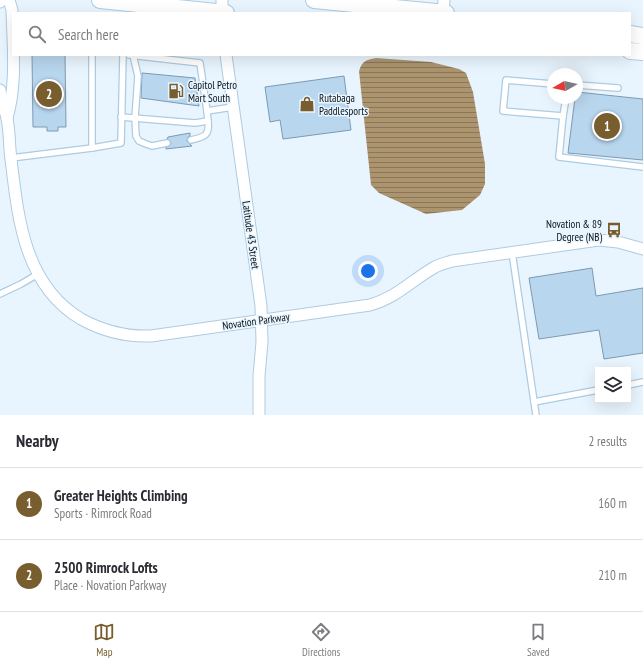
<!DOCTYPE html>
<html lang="en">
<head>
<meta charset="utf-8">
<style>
	body { margin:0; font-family:"PT Sans Narrow",sans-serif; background:#f2f2f3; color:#2b2b33 }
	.controls { position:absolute; right:12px; bottom:12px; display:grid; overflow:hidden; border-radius:0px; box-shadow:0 4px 16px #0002 }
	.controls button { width:36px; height:36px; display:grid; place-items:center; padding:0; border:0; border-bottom:1px solid #e1e1e2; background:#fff; color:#2b2b33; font:20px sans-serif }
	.compass { position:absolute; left:547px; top:68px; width:36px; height:36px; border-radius:50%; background:#fff; box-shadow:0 4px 16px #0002; rotate:261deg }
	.you { position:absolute; left:368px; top:271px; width:14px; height:14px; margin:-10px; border:3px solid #fff; border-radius:50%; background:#1a73e8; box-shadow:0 0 0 6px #1a73e833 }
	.badge { display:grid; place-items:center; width:26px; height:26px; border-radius:50%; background:#785d2f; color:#fff; font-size:13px; font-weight:700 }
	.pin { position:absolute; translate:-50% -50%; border:2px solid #fff; box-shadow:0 1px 4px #0006 }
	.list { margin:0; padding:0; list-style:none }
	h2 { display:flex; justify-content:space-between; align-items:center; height:52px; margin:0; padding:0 16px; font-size:17px }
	h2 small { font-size:13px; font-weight:400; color:#7c7c81 }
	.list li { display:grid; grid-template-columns:26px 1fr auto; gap:12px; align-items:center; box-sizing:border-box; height:72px; padding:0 16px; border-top:1px solid #e1e1e2 }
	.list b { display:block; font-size:15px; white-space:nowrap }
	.list p { margin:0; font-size:13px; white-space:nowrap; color:#7c7c81 }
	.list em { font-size:13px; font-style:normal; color:#7c7c81 }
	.icon { flex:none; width:22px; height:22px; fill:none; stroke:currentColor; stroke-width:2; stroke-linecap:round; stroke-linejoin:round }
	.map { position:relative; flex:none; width:643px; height:415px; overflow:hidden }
	.search { position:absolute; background:#fff; box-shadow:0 4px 16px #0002; left:12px; right:12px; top:12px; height:44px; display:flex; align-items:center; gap:10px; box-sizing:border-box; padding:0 14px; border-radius:0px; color:#7c7c81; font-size:15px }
	.sheet { height:196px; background:#fff }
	nav { display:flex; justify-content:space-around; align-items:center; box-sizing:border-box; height:56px; border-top:1px solid #e1e1e2; background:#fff; font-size:11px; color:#7c7c81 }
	nav a { display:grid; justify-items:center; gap:2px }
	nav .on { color:#785d2f }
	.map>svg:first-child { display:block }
	.water { fill:url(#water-rules) }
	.building { fill:#b8d6ee; stroke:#7e9ab1 }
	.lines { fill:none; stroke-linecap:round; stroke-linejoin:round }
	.service-casing { stroke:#adcbe2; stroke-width:8 }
	.minor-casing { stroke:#adcbe2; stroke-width:13 }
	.secondary-casing { stroke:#adcbe2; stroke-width:18 }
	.service { stroke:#fff; stroke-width:5.5 }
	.minor { stroke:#fff; stroke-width:11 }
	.secondary { stroke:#fff; stroke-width:16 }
	.labels { text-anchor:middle; stroke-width:3; stroke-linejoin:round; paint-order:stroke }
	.poi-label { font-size:11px; fill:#07121a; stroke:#e9f5fe; text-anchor:start }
	.street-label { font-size:11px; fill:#07121a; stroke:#e9f5fe }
</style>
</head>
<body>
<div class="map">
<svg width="643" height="415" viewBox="0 0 643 415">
	<defs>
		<pattern id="water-rules" width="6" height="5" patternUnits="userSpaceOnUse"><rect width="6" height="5" fill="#ac946f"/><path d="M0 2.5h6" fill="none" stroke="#8a775a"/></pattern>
	</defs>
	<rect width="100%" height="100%" fill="#e9f5fe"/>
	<path class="water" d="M376 58 431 62 459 69 466 73 473 92 485 164V184L480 195 462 210 426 214 379 193 371 185 359 71C362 61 366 60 376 58Z"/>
	<g class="building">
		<polygon points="32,55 65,55 66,127 58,127 58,131 47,131 47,127 33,127"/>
		<polygon points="142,73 195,78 199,106 141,98"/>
		<polygon points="344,76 351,130 283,139 280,120 270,122 265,87"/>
		<polygon points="577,92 643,99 643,160 568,153 575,98 577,98"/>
		<polygon points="190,133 190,136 188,137 187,141 192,146 166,149 166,147 169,146 171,144 170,141 167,139 168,137"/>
		<polygon points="592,268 596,296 643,288 643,353 604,359 599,330 539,339 529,278"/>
	</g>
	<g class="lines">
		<g class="service-casing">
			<g id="service">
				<polyline points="129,55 200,63 207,111 233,107"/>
				<polyline points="133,55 138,76 135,118 136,136 139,141 146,144 152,146 167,143"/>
				<polyline points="553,84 506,80 503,111 563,116"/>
				<polyline points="577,85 618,88"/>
				<polyline points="566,98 563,116 559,157 643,167"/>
				<polyline points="121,117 195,123 208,121 207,111"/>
				<path d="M191 140C204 137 210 136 208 121"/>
				<polyline points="92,148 121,143 123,55"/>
				<polyline points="11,158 92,148 92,55"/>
				<polyline points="512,252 536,415"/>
				<polyline points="0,294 21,284 38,274"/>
				<polyline points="628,385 643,382"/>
				<polyline points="534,402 598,390"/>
			</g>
		</g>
		<g class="minor-casing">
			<g id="minor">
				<polyline points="0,2 1,0"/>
				<polyline points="222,13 222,0"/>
				<polyline points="443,13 444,0"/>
				<polyline points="226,55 261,306 262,342 259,376 259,415"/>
				<path d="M0 90C1 95 1 100 2 105 4 110 7 114 7 119 10 132 9 146 11 159 18 218 24 285 81 319 103 331 126 337 151 336L370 305C396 298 412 280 435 267 440 264 446 263 452 261L599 240 618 242 643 249"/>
				<path d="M7 118C17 84 13 45 12 10L9 0"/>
			</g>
		</g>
		<g class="secondary-casing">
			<g id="secondary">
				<polyline points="100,0 226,13"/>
				<polyline points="314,0 446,13"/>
				<polyline points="630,34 643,36"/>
				<polyline points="630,51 643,52"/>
			</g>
		</g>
		<use href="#service" class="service"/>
		<use href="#minor" class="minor"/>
		<use href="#secondary" class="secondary"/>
	</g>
	<defs>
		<g id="fuel-bare" transform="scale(1.2)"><path d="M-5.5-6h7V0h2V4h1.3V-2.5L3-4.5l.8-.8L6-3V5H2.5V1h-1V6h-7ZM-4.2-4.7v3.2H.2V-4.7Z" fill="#785d2f" stroke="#e9f5fe" stroke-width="2.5" paint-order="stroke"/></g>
		<g id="shop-bare" transform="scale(1.2)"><path d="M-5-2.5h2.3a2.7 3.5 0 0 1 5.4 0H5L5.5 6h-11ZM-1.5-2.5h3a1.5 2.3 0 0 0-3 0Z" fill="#785d2f" stroke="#e9f5fe" stroke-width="2.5" paint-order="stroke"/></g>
		<g id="bus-bare" transform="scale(1.2)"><path d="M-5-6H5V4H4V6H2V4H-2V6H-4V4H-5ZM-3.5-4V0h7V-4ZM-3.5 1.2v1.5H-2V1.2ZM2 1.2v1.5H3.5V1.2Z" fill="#785d2f" stroke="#e9f5fe" stroke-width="2.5" paint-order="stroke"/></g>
	</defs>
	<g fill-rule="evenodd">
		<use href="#fuel-bare" x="176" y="91"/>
		<use href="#shop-bare" x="307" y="104"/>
		<use href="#bus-bare" x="614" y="230"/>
	</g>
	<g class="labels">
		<g class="poi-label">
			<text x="188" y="89">Capitol Petro<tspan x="188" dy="13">Mart South</tspan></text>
			<text x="319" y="102">Rutabaga<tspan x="319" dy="13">Paddlesports</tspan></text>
			<text x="602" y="228" text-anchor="end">Novation &amp; 89<tspan x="602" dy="13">Degree (NB)</tspan></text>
		</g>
		<g class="street-label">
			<text transform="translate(251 235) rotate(82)" y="4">Latitude 43 Street</text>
			<text transform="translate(256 321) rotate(-8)" y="4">Novation Parkway</text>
		</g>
	</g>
</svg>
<div class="controls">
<button><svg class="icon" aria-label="layers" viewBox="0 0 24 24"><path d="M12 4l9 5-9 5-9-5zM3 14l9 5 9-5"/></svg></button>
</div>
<svg class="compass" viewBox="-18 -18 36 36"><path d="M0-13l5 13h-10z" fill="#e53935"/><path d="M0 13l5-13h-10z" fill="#7c7c81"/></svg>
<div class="you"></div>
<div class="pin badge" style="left:607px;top:126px">1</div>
<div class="pin badge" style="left:49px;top:94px">2</div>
<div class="search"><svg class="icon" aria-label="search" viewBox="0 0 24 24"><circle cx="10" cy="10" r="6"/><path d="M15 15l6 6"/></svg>Search here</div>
</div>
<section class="sheet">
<h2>Nearby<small>2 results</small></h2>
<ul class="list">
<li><span class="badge">1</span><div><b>Greater Heights Climbing</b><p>Sports · Rimrock Road</p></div><em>160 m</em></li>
<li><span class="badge">2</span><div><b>2500 Rimrock Lofts</b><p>Place · Novation Parkway</p></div><em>210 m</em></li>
</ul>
</section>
<nav>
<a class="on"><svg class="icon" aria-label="map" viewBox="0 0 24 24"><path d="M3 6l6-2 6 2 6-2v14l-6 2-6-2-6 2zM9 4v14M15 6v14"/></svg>Map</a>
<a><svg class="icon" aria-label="directions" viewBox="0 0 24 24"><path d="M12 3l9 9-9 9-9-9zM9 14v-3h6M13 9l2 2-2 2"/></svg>Directions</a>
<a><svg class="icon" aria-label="saved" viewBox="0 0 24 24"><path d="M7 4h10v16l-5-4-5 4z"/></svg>Saved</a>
</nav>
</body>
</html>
